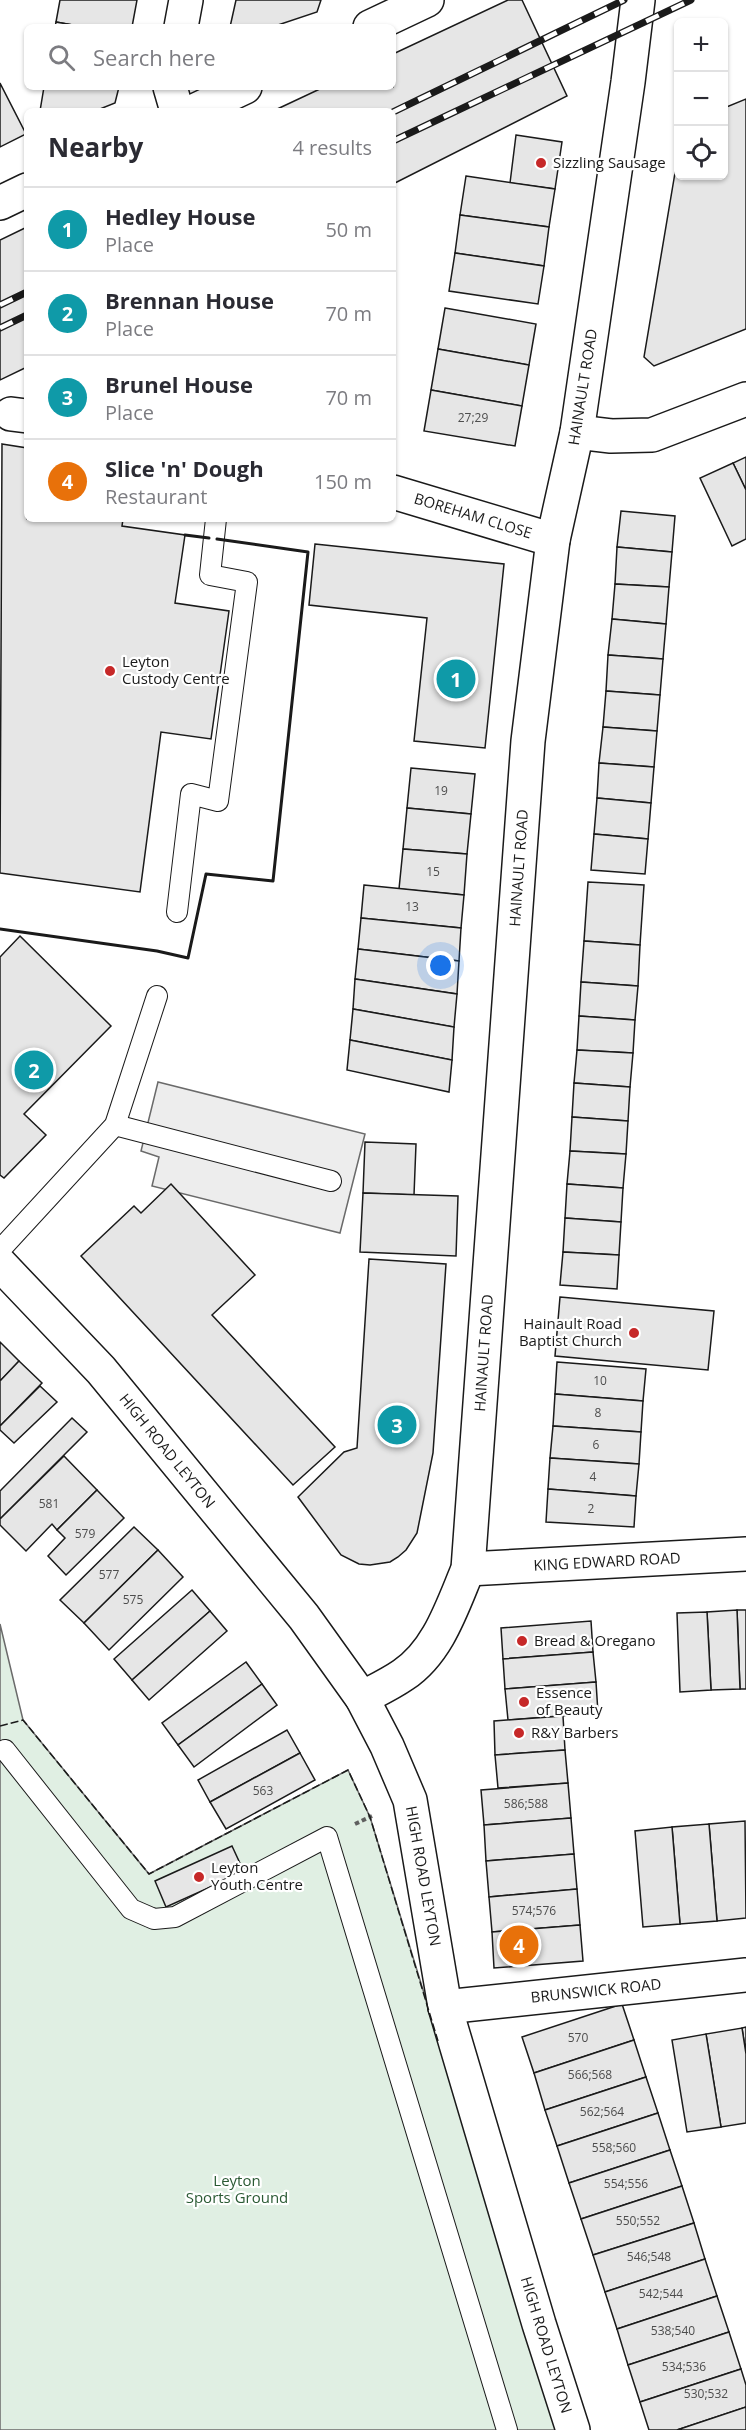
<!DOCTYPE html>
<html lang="en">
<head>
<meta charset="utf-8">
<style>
	body { margin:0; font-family:"Open Sans",sans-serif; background:#f7f7f7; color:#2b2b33 }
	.controls { position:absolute; right:18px; top:18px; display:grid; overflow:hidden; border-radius:9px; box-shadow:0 2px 4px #0004 }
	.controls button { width:54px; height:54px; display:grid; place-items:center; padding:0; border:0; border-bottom:2px solid #e1e1e2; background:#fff; color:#2b2b33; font:30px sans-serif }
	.you { position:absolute; left:441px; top:966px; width:21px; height:21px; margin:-15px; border:4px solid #fff; border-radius:50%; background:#1a73e8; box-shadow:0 0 0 9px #1a73e833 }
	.badge { display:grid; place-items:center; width:39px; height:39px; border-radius:50%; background:#1a73e8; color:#fff; font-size:20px; font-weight:700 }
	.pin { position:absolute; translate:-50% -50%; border:3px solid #fff; box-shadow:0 2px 6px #0006 }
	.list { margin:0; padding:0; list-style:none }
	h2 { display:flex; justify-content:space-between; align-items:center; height:78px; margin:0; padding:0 24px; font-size:26px }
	h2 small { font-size:20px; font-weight:400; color:#7c7c81 }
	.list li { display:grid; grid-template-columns:39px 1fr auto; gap:18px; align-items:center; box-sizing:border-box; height:84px; padding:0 24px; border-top:2px solid #e1e1e2 }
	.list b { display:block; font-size:22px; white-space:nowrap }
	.list p { margin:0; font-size:20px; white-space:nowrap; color:#7c7c81 }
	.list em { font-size:20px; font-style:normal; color:#7c7c81 }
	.icon { flex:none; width:33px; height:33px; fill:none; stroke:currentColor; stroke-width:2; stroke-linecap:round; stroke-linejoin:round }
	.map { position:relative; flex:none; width:746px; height:2430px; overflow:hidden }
	.search { position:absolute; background:#fff; box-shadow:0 2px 4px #0004; left:24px; top:24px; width:372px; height:66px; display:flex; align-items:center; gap:15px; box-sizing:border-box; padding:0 21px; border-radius:9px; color:#7c7c81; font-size:22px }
	.panel { position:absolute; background:#fff; box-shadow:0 2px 4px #0004; left:24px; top:108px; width:372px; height:414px; border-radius:9px }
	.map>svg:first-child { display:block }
	.green { fill:#e0efe3; stroke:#6a6a6a; stroke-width:1.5 }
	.parking { fill:#ededed; stroke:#6a6a6a; stroke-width:1.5 }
	.building { fill:#e6e6e6; stroke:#1a1a1a; stroke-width:1.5 }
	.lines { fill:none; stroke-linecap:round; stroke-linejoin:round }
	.lane-casing { stroke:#1a1a1a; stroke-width:22 }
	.street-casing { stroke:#1a1a1a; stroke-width:36 }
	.secondary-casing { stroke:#1a1a1a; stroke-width:36 }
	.primary-casing { stroke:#1a1a1a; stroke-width:36 }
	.path { stroke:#5f5f5f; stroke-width:4; stroke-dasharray:4.5 3; stroke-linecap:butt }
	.lane { stroke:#fff; stroke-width:20 }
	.street { stroke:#fff; stroke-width:33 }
	.secondary { stroke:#fff; stroke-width:33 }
	.primary { stroke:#fff; stroke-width:33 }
	.rail-casing { stroke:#1a1a1a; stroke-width:7 }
	.rail { stroke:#fff; stroke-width:4.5; stroke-dasharray:14; stroke-linecap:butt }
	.fence { stroke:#1a1a1a; stroke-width:1.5; stroke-dasharray:8 3; stroke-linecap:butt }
	.wall { stroke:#1a1a1a; stroke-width:3 }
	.poi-dot { fill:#c62828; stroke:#fff; stroke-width:2 }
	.labels { text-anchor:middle; stroke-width:4.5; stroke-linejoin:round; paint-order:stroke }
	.number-label { font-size:12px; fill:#4d4d4d }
	.poi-label { font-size:15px; fill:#1a1a1a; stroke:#fff; text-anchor:start }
	.street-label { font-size:15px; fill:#1a1a1a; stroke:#fff }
	.park-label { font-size:15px; fill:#2b5a34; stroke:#fff }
</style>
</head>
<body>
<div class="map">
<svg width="746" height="2430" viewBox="0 0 746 2430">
	<rect width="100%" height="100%" fill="#fff"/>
	<polygon class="green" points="0,1624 23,1720 149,1874 348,1770 370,1817 558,2430 0,2430"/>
	<polygon class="parking" points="158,1082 365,1134 340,1233 152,1186 159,1157 141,1151"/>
	<g class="building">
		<polygon points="60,0 137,0 132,27 84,27 56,22"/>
		<polygon points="236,0 321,0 317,12 272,27 230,27"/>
		<polygon points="508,0 522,0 567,96 393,184 393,111 273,111 324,87 393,87 393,54"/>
		<polygon points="56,22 84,27 55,27"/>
		<polygon points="0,83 26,134 0,147"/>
		<polygon points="44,87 119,87 115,103 95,111 40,111"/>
		<polygon points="746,99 746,329 654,366 644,357 678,155 678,176 724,176 724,108"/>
		<polygon points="516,135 562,142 555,189 510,183"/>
		<polygon points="466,176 555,189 549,227 460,215"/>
		<polygon points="460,215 549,227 544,266 455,253"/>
		<polygon points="27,227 27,367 0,380 0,240"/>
		<polygon points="455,253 544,266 538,304 449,291"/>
		<polygon points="445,308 536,324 529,365 438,349"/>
		<polygon points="438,349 529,365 522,406 431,390"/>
		<polygon points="431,390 522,406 515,446 424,431"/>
		<polygon points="2,444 27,448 27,519 123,519 122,526 185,535 175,603 229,611 211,739 161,732 140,892 0,873"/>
		<polygon points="746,457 746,490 733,463"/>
		<polygon points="733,463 746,490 746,539 732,546 700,478"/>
		<polygon points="621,511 675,516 672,552 617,547"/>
		<polygon points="315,544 504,564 485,748 414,741 427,618 309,605"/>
		<polygon points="617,547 672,552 669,587 615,584"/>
		<polygon points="615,584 669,587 666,624 612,619"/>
		<polygon points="612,619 666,624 663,659 608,655"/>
		<polygon points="608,655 663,659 660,695 606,691"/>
		<polygon points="606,691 660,695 657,731 603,727"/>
		<polygon points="603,727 657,731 654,767 599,763"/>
		<polygon points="599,763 654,767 651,803 597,798"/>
		<polygon points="411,768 475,774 471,814 407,808"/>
		<polygon points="597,798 651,803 648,839 594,834"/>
		<polygon points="407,808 471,814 467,854 403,849"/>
		<polygon points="594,834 648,839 645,874 591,870"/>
		<polygon points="403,849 467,854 464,895 399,889"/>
		<polygon points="588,882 644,885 640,945 584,941"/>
		<polygon points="364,885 464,895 461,928 361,918"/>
		<polygon points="361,918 461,928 459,961 358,949"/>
		<polygon points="20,936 111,1026 24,1114 46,1135 4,1178 0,1175 0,957"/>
		<polygon points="584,941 640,945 638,986 581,982"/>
		<polygon points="358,949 459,961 457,994 355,979"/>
		<polygon points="355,979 457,994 454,1027 353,1009"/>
		<polygon points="581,982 638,986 635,1020 579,1016"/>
		<polygon points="353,1009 454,1027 452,1060 350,1040"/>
		<polygon points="579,1016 635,1020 633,1053 577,1050"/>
		<polygon points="350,1040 452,1060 449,1092 347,1070"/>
		<polygon points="577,1050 633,1053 630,1087 574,1083"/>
		<polygon points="574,1083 630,1087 628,1121 572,1117"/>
		<polygon points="572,1117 628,1121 626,1154 570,1151"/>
		<polygon points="365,1142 416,1144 414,1195 363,1193"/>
		<polygon points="570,1151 626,1154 623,1188 567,1184"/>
		<polygon points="171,1184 255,1275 212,1315 335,1447 293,1485 81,1256 134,1206 141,1213"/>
		<polygon points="567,1184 623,1188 621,1222 565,1218"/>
		<polygon points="363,1193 458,1196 456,1256 360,1252"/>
		<polygon points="565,1218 621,1222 619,1255 563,1252"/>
		<polygon points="563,1252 619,1255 617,1289 560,1285"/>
		<polygon points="369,1259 446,1264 433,1453 417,1533 406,1550 398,1557 390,1562 370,1565 359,1564 341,1555 298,1497 344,1452 357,1448"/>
		<polygon points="560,1297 714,1311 708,1370 555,1356"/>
		<polygon points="0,1342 19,1361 0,1381"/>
		<polygon points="19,1361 42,1383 0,1426 0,1381"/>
		<polygon points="557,1362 646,1369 643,1401 555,1394"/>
		<polygon points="40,1386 57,1402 14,1443 0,1430 0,1426"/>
		<polygon points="555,1394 643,1401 641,1432 553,1426"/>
		<polygon points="72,1418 87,1432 0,1519 0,1491"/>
		<polygon points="553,1426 641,1432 639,1464 550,1458"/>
		<polygon points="64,1456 97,1490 57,1530 52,1524 26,1551 0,1525 0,1519"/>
		<polygon points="550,1458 639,1464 636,1496 548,1489"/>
		<polygon points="548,1489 636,1496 634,1527 546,1522"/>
		<polygon points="97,1490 124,1518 66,1575 48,1556 65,1538 57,1530"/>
		<polygon points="134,1527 158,1550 84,1623 60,1600"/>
		<polygon points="158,1550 183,1577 109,1650 84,1623"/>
		<polygon points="192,1590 210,1611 132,1680 114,1659"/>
		<polygon points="737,1610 746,1610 746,1689 740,1689"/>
		<polygon points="737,1610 740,1689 711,1690 707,1612"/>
		<polygon points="210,1611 227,1631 149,1700 132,1680"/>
		<polygon points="707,1612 711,1690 680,1692 677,1613"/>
		<polygon points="591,1621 593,1652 503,1659 501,1628"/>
		<polygon points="593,1652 596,1682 505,1689 503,1659"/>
		<polygon points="246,1662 262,1684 178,1745 162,1723"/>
		<polygon points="596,1682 598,1713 508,1720 505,1689"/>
		<polygon points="262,1684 277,1705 194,1767 178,1745"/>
		<polygon points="563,1716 565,1750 495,1755 494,1721"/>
		<polygon points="287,1730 300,1753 210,1802 198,1780"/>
		<polygon points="565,1750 568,1783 498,1788 495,1755"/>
		<polygon points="300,1753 315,1780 226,1829 210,1802"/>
		<polygon points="568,1783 571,1818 484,1825 481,1790"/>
		<polygon points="571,1818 574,1854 486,1861 484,1825"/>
		<polygon points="745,1821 746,1918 717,1921 709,1824"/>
		<polygon points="709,1824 717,1921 680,1924 672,1827"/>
		<polygon points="672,1827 680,1924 643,1927 635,1831"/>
		<polygon points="232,1846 244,1872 166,1907 155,1881"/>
		<polygon points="574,1854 577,1889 489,1897 486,1861"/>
		<polygon points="577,1889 580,1925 492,1932 489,1897"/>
		<polygon points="580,1925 583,1961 494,1968 492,1932"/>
		<polygon points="622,2004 634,2040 534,2073 522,2037"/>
		<polygon points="746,2027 746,2054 742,2028"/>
		<polygon points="742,2028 746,2054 746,2123 721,2127 706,2034"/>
		<polygon points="706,2034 721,2127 687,2132 672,2040"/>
		<polygon points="634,2040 646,2077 545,2110 534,2073"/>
		<polygon points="646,2077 658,2113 557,2146 545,2110"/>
		<polygon points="658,2113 670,2150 569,2183 557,2146"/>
		<polygon points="670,2150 682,2186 581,2219 569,2183"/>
		<polygon points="682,2186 694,2223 593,2255 581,2219"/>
		<polygon points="694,2223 705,2259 605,2292 593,2255"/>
		<polygon points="705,2259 717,2296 617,2329 605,2292"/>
		<polygon points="717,2296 729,2332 628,2365 617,2329"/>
		<polygon points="729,2332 741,2369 640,2402 628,2365"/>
		<polygon points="741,2369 746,2385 746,2407 677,2430 649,2430 640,2402"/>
		<polygon points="746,2407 746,2430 677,2430"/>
	</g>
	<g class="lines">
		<g class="lane-casing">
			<g id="lane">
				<polyline points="177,912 191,794 218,801 247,582 210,575 216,519"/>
				<polyline points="115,1125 331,1181"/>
				<polyline points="0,1250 115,1125 157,996"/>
				<polyline points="5,1750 131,1909 154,1919 175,1917 327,1837 507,2430"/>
			</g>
		</g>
		<g class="street-casing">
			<g id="street">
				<polyline points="181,27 186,0"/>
				<polyline points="370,27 427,0"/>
				<polyline points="170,87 177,111"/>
				<polyline points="194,111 245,87"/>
				<polyline points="0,203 27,190"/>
				<polyline points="11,414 27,416"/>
				<polyline points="577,432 611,436 652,435 746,399"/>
				<polyline points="393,492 553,540"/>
				<polyline points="468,1569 746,1554"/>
				<polyline points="445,2007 746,1975"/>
			</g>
		</g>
		<g class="secondary-casing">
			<path id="secondary" d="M362 1698C375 1691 390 1684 403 1675 438 1652 452 1607 468 1569L528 741 553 540 577 432 628 82 638 0"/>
		</g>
		<g class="primary-casing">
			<polyline id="primary" points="0,1264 101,1370 304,1617 362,1698 387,1746 410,1800 445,2007 539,2324 573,2430"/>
		</g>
		<polyline class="path" points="355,1824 372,1816"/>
		<use href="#lane" class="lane"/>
		<use href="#street" class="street"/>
		<use href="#secondary" class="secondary"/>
		<use href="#primary" class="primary"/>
		<g class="rail-casing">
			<g id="rail">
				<polyline points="393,112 624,0"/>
				<polyline points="393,141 691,0"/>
				<polyline points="0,305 27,292"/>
				<polyline points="0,328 27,315"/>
			</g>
		</g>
		<use href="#rail" class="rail"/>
		<polyline class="fence" points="0,1726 23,1720 149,1874 348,1770 370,1817 438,2041"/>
		<g class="wall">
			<polyline points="185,535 209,538"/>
			<polyline points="0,929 157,951 188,958 206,874 273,881 308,552 217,539"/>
		</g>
	</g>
	<g class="poi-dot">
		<circle cx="541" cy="163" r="6"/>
		<circle cx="110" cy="671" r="6"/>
		<circle cx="634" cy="1333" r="6"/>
		<circle cx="522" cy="1641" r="6"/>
		<circle cx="524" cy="1702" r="6"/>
		<circle cx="519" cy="1733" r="6"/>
		<circle cx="199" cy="1877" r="6"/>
	</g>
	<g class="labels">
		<g class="number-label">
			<text x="473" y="422">27;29</text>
			<text x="441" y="795">19</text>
			<text x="433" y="876">15</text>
			<text x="412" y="911">13</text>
			<text x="600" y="1385">10</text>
			<text x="598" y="1417">8</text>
			<text x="596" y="1449">6</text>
			<text x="593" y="1481">4</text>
			<text x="49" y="1508">581</text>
			<text x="591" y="1513">2</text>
			<text x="85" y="1538">579</text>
			<text x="109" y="1579">577</text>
			<text x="133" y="1604">575</text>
			<text x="263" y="1795">563</text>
			<text x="526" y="1808">586;588</text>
			<text x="534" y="1915">574;576</text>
			<text x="578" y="2042">570</text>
			<text x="590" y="2079">566;568</text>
			<text x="602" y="2116">562;564</text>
			<text x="614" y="2152">558;560</text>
			<text x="626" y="2188">554;556</text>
			<text x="638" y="2225">550;552</text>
			<text x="649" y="2261">546;548</text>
			<text x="661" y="2298">542;544</text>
			<text x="673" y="2335">538;540</text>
			<text x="684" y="2371">534;536</text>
			<text x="706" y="2398">530;532</text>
		</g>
		<g class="poi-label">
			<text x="553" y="168">Sizzling Sausage</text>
			<text x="122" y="667">Leyton<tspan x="122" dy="17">Custody Centre</tspan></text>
			<text x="622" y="1329" text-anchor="end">Hainault Road<tspan x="622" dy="17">Baptist Church</tspan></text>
			<text x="534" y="1646">Bread &amp; Oregano</text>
			<text x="536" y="1698">Essence<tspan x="536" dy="17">of Beauty</tspan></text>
			<text x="531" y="1738">R&amp;Y Barbers</text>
			<text x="211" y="1873">Leyton<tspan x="211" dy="17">Youth Centre</tspan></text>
		</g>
		<g class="street-label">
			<text transform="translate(583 387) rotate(-81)" y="5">HAINAULT ROAD</text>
			<text transform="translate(473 516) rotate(17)" y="5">BOREHAM CLOSE</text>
			<text transform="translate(519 868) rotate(-86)" y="5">HAINAULT ROAD</text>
			<text transform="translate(484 1353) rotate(-86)" y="5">HAINAULT ROAD</text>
			<text transform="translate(167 1451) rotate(51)" y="5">HIGH ROAD LEYTON</text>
			<text transform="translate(607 1562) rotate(-3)" y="5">KING EDWARD ROAD</text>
			<text transform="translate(423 1876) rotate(80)" y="5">HIGH ROAD LEYTON</text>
			<text transform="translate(596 1991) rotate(-6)" y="5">BRUNSWICK ROAD</text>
			<text transform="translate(546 2345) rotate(73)" y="5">HIGH ROAD LEYTON</text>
		</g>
		<g class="park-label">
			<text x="237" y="2186">Leyton<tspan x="237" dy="17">Sports Ground</tspan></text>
		</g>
	</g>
</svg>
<div class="controls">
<button>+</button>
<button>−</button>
<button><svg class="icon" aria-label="locate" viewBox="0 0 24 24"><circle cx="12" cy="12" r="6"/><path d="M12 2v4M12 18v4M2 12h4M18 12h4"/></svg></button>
</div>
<div class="you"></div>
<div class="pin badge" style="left:456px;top:679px;background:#0f9aa8">1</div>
<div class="pin badge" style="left:34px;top:1070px;background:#0f9aa8">2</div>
<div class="pin badge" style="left:397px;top:1425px;background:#0f9aa8">3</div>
<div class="pin badge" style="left:519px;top:1945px;background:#e8710a">4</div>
<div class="search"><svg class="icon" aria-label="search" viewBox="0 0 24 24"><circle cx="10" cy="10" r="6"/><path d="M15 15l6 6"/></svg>Search here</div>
<section class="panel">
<h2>Nearby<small>4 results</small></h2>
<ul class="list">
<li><span class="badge" style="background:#0f9aa8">1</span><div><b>Hedley House</b><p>Place</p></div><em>50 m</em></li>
<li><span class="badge" style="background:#0f9aa8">2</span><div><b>Brennan House</b><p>Place</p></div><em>70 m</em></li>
<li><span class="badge" style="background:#0f9aa8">3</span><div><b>Brunel House</b><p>Place</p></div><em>70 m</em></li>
<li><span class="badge" style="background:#e8710a">4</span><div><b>Slice 'n' Dough</b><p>Restaurant</p></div><em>150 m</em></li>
</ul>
</section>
</div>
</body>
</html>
